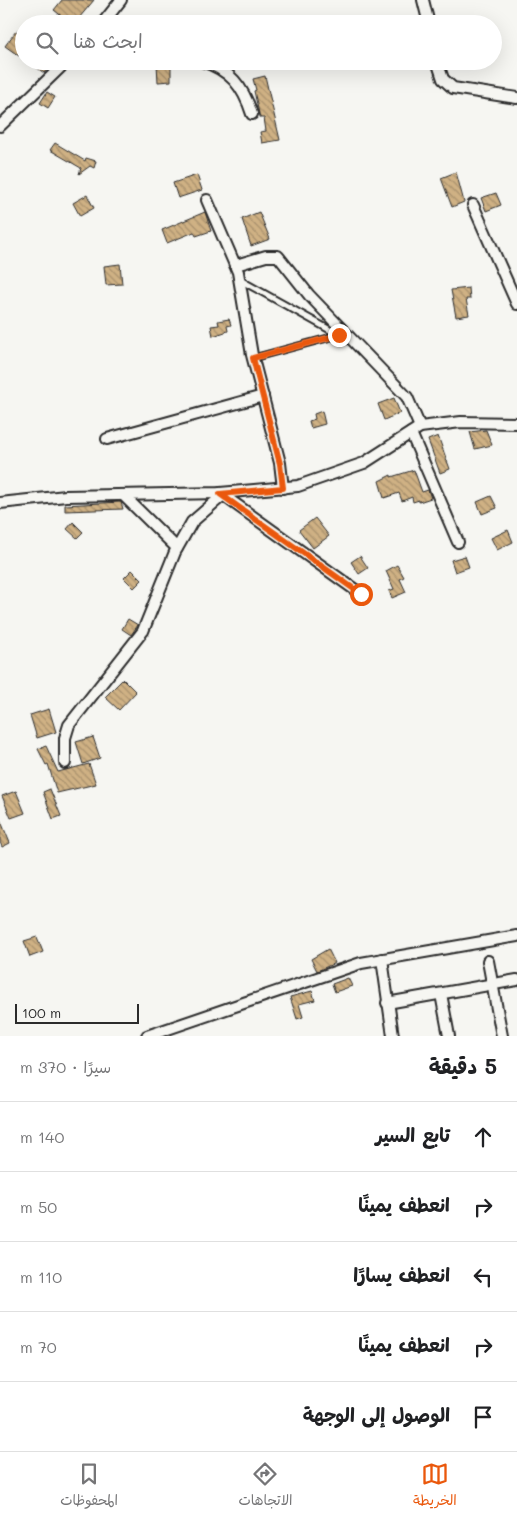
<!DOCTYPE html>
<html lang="ar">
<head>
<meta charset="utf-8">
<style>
	body { margin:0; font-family:Mali,"Playpen Sans Arabic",sans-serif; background:#f2f2f2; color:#202124; direction:rtl }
	.scale { position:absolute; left:15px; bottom:12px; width:124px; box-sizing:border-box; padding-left:5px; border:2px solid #2b2b2b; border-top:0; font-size:14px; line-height:18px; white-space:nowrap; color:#2b2b2b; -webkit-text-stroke:4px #f6f6f2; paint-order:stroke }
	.stop { position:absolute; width:15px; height:15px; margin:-11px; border:4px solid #ea580c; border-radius:50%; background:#fff }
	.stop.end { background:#ea580c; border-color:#fff; box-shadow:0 1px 5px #0008 }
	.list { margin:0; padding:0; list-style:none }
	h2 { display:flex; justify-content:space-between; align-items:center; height:65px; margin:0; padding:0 20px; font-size:21px }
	h2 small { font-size:16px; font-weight:400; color:#757577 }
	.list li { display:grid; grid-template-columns:32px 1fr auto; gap:15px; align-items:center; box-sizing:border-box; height:70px; padding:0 20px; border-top:1px solid #e0e0e0 }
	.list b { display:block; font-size:19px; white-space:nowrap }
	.list em { font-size:16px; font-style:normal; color:#757577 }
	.icon { flex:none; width:28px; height:28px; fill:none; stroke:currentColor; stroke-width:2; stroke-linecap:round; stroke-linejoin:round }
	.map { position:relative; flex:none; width:517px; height:1036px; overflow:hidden; direction:ltr }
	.search { position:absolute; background:#fff; box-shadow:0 5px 20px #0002; left:15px; right:15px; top:15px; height:55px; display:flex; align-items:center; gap:12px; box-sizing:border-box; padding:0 18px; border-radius:28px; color:#757577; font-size:19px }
	.sheet { height:415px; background:#fff }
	nav { display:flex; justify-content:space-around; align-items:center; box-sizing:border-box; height:70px; border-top:1px solid #e0e0e0; background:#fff; font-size:14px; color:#757577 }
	nav a { display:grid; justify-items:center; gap:2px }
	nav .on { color:#ea580c }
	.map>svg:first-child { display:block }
	.building { fill:url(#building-back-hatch); stroke:#2b2b2b }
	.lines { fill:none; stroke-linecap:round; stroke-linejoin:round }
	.lane-casing { stroke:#2b2b2b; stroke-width:9 }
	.street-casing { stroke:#2b2b2b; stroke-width:14 }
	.lane { stroke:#f6f6f2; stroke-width:5 }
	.street { stroke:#f6f6f2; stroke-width:10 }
	.route { stroke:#ea580c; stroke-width:6 }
</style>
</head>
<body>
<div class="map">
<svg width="517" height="1036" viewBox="0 0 517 1036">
	<defs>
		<pattern id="building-back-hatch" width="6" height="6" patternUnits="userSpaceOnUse" patternTransform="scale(1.25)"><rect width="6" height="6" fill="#cfb184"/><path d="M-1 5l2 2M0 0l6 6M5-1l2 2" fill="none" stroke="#a8906c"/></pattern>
	</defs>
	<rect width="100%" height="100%" fill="#f6f6f2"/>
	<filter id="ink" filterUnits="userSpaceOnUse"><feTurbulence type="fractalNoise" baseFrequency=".02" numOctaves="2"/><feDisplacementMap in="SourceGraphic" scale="10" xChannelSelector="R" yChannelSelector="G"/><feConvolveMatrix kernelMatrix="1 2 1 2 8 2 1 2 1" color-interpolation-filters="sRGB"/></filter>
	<g filter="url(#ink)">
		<g class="building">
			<polygon points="62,0 94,0 79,18 86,24 59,24 64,18 54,10"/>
			<polygon points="16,31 24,36 24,48 19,56 5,46"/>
			<polygon points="28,61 54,61 44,73"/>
			<polygon points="171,63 171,81 158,82 157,64"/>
			<polygon points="265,76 280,140 262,143 260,132 266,131 264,118 260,118 254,91 256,90 253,79"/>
			<polygon points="47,92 55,97 48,108 40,103"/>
			<polygon points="55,143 85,161 86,158 96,161 94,168 90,166 79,174 81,168 50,150"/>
			<polygon points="456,172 464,202 452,207 441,178"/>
			<polygon points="197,175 202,190 178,198 173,183"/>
			<polygon points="496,193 501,205 486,211 481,198"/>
			<polygon points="87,195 94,208 80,216 73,203"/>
			<polygon points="205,212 211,231 196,236 194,232 167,243 162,230"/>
			<polygon points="259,212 270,239 251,246 242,219"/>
			<polygon points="120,264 122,284 106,285 104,266"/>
			<polygon points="469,288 470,299 466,299 469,315 456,317 451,290"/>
			<polygon points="229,319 231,325 227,326 228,331 213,336 211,326 219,325 218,321"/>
			<polygon points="394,398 400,413 384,420 378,404"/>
			<polygon points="322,411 325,424 311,428 309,421 315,419 314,414"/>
			<polygon points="486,430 492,445 475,449 470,432"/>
			<polygon points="438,436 450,469 440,473 428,440"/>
			<polygon points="414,470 422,492 428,490 431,498 419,502 419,500 413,502 412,497 402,501 399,493 384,498 379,481 391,475 391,477"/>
			<polygon points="491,496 497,508 482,514 477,502"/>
			<polygon points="121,502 123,509 65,511 65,505"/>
			<polygon points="315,518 329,536 313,548 299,530"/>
			<polygon points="73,522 83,532 77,538 67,529"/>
			<polygon points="508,530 513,542 497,550 491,538"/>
			<polygon points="360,556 368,568 359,574 351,562"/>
			<polygon points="465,556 469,567 455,572 451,560"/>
			<polygon points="397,565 404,577 400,579 406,592 392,598 389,591 394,589 386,571"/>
			<polygon points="132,570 142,580 134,588 124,578"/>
			<polygon points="128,619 138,625 131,635 122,629"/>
			<polygon points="123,679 136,692 119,710 105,697"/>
			<polygon points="49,709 56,732 37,738 30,715"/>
			<polygon points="93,737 100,758 83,764 76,742"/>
			<polygon points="46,746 58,772 89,764 96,784 57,793 48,764 46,765 38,749"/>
			<polygon points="50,789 61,816 53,819 43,792"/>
			<polygon points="16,791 25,813 11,818 2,796"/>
			<polygon points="0,819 10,843 2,847 0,842"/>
			<polygon points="37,937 43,952 30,957 24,941"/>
			<polygon points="328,949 335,963 317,971 311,959"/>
			<polygon points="348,978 352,986 335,992 332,984"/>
			<polygon points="312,991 315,1000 299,1004 303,1017 297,1019 290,997"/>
		</g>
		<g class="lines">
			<g class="lane-casing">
				<g id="lane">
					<polyline points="240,280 339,335"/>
					<polyline points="253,358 339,335"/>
				</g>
			</g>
			<g class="street-casing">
				<g id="street">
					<polyline points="423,0 429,24"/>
					<polyline points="102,24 121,0"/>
					<path d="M202 61C230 70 243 86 252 114"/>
					<polyline points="437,61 443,79 453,88 517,98"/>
					<polyline points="0,126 67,61"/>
					<polyline points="207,200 238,272 252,355 280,463 283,488"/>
					<polyline points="473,205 517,304"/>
					<polyline points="236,265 266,256 278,256 309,295 407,397 420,427"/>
					<polyline points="411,433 458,542"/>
					<polyline points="107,439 263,396"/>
					<polyline points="220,493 361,594"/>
					<polyline points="123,495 177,548"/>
					<polyline points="0,503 66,496 220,493 298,486 364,463 420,427 461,422 517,423"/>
					<polyline points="65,763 65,738 69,725 143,631 175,552 192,522 222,496"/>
					<polyline points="382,959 393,1036"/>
					<polyline points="488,961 502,1036"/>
					<polyline points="441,994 449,1036"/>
					<polyline points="387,1003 517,980"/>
					<polyline points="147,1036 361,963 517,936"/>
				</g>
			</g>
			<use href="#lane" class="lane"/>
			<use href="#street" class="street"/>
		</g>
	</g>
	<g class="lines" filter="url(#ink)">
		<polyline class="route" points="339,335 253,358 280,464 283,488 220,494 361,594"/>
	</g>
</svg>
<div class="scale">100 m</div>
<div class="stop" style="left:361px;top:594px"></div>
<div class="stop end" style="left:339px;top:335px"></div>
<div class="search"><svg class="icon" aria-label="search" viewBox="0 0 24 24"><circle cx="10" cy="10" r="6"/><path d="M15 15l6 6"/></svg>ابحث هنا</div>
</div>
<section class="sheet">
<h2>5 دقيقة<small>سيرًا · 370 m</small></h2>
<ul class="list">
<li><svg class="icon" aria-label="ahead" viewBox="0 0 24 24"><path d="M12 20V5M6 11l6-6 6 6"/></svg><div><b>تابع السير</b></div><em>140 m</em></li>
<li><svg class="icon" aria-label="right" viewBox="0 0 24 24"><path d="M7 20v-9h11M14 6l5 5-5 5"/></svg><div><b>انعطف يمينًا</b></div><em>50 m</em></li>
<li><svg class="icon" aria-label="left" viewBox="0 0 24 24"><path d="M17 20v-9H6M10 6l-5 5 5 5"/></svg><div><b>انعطف يسارًا</b></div><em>110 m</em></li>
<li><svg class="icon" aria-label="right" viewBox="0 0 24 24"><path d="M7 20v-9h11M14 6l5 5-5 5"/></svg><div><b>انعطف يمينًا</b></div><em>70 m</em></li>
<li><svg class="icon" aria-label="arrive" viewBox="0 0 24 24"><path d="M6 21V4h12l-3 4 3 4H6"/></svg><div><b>الوصول إلى الوجهة</b></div></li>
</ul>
</section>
<nav>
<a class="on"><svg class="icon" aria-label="map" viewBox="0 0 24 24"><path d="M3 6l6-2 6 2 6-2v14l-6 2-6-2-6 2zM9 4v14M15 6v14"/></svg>الخريطة</a>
<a><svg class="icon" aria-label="directions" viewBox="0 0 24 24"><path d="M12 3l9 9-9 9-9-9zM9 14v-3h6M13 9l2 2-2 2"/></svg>الاتجاهات</a>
<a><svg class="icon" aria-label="saved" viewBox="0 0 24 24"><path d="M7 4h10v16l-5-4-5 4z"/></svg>المحفوظات</a>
</nav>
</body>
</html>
